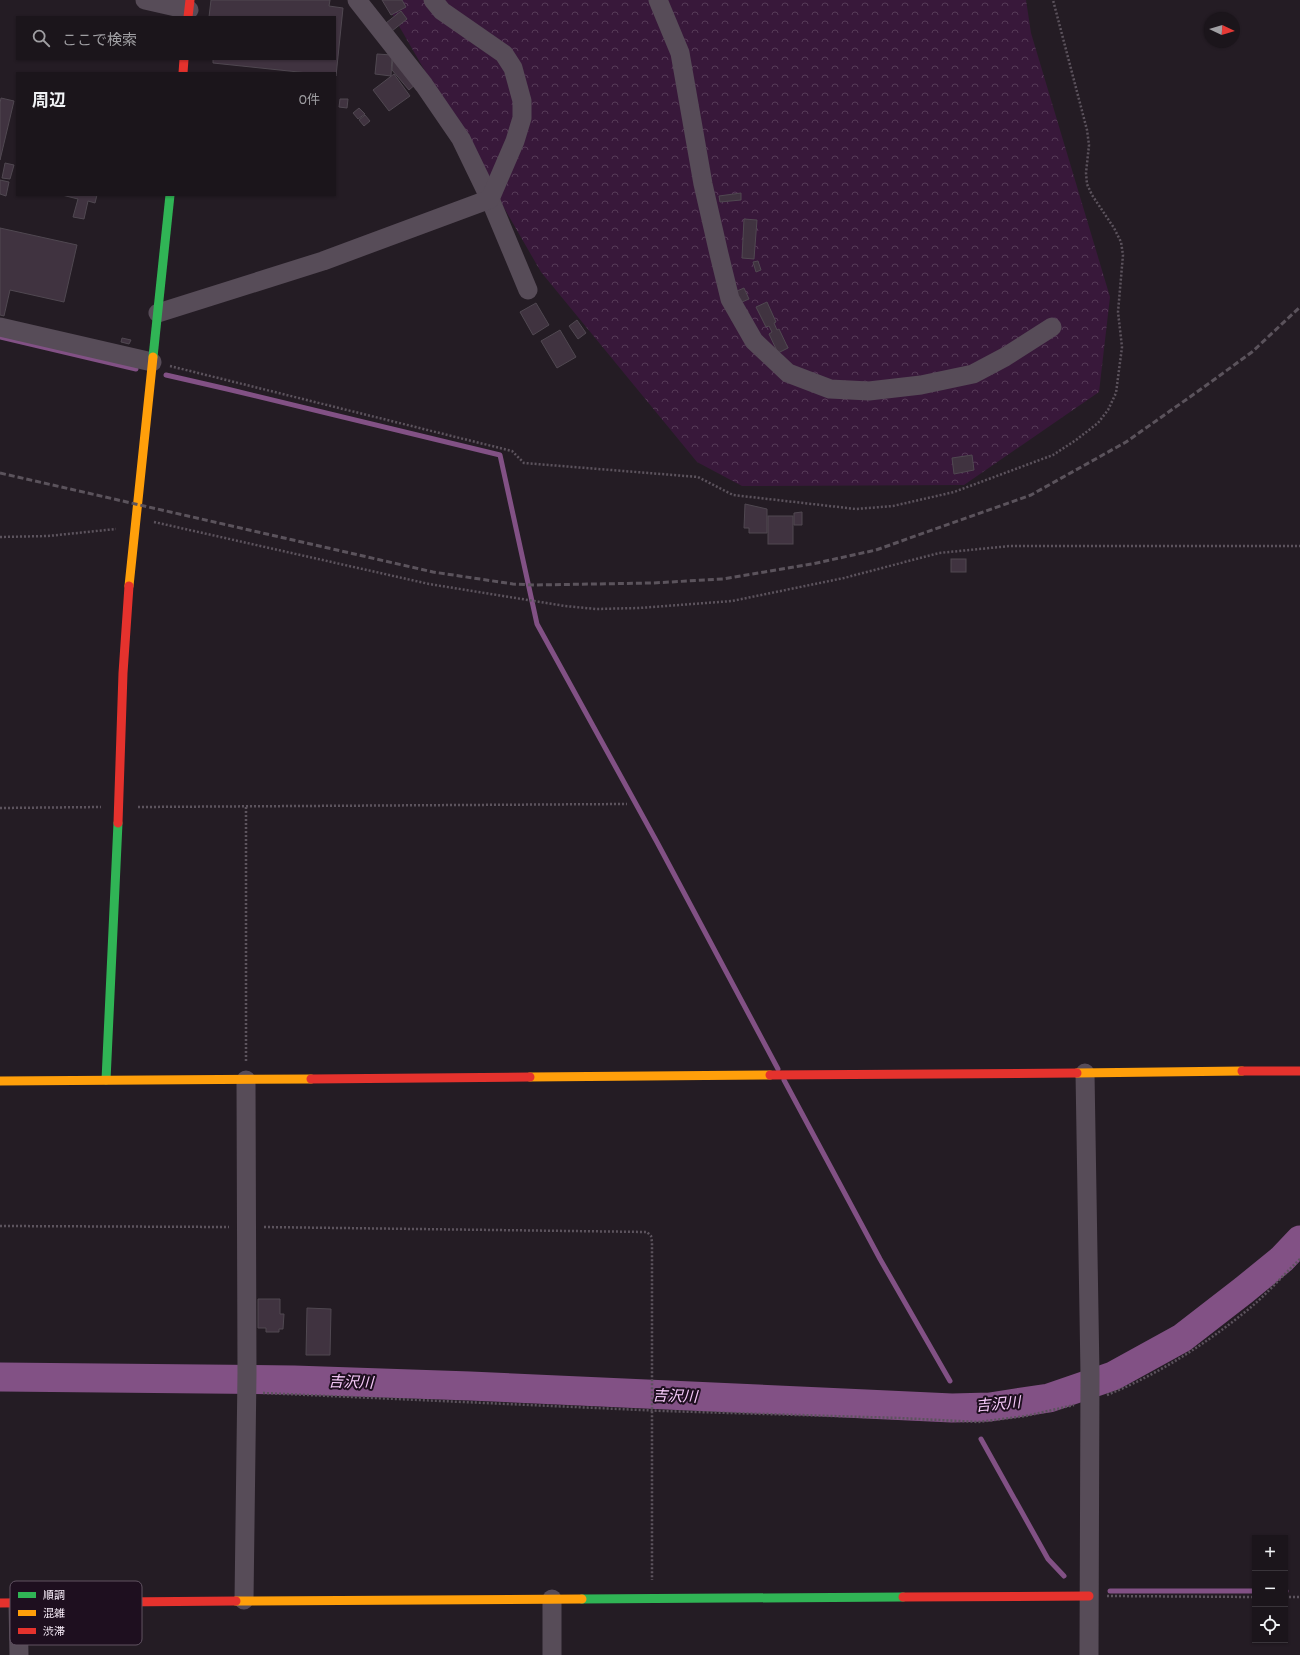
<!DOCTYPE html>
<html lang="ja">
<head>
<meta charset="utf-8">
<style>
	body { margin:0; font-family:"Varela Round","Noto Sans JP",sans-serif; background:#241e24; color:#f1f3f6 }
	.controls { position:absolute; right:12px; bottom:12px; display:grid; overflow:hidden; border-radius:0px; box-shadow:0 1px 3px #0004 }
	.controls button { width:36px; height:36px; display:grid; place-items:center; padding:0; border:0; border-bottom:1px solid #39343a; background:#1b151b; color:#f1f3f6; font:20px sans-serif }
	.compass { position:absolute; left:1204px; top:12px; width:36px; height:36px; border-radius:50%; background:#1b151b; box-shadow:0 1px 3px #0004; rotate:94deg }
	.list { margin:0; padding:0; list-style:none }
	h2 { display:flex; justify-content:space-between; align-items:center; height:52px; margin:0; padding:0 16px; font-size:17px }
	h2 small { font-size:13px; font-weight:400; color:#a09fa3 }
	.icon { flex:none; width:22px; height:22px; fill:none; stroke:currentColor; stroke-width:2; stroke-linecap:round; stroke-linejoin:round }
	.map { position:relative; flex:none; width:1300px; height:1655px; overflow:hidden }
	.search { position:absolute; background:#1b151b; box-shadow:0 1px 3px #0004; left:16px; top:16px; width:320px; height:44px; display:flex; align-items:center; gap:10px; box-sizing:border-box; padding:0 14px; border-radius:0px; color:#a09fa3; font-size:15px }
	.panel { position:absolute; background:#1b151b; box-shadow:0 1px 3px #0004; left:16px; top:72px; width:320px; height:124px; border-radius:0px }
	.map>svg:first-child { display:block }
	.forest { fill:url(#forest-crowns) }
	.lines { fill:none; stroke-linecap:round; stroke-linejoin:round }
	.stream { stroke:#825185; stroke-width:5 }
	.river { stroke:#825185; stroke-width:29 }
	.building { fill:#403340; stroke:#504851 }
	.path { stroke:#5c535d; stroke-width:2.5; stroke-dasharray:2 2; stroke-linecap:butt }
	.street { stroke:#574c58; stroke-width:19 }
	.fast { stroke:#30b455; stroke-width:9 }
	.slow { stroke:#ff9f0a; stroke-width:9 }
	.jam { stroke:#e5322d; stroke-width:9 }
	.rail { stroke:#5b535c; stroke-width:3; stroke-dasharray:6 3; stroke-linecap:butt }
	.labels { text-anchor:middle; stroke-width:4; stroke-linejoin:round; paint-order:stroke }
	.water-label { font-size:15px; font-style:italic; fill:#f7cafa; stroke:#1e0f1f }
	.key { fill:#1e0f1f; stroke:#605261; stroke-width:1 }
	.key-label { font-size:11px; fill:#f9eefa }
</style>
</head>
<body>
<div class="map">
<svg width="1300" height="1655" viewBox="0 0 1300 1655">
	<defs>
		<pattern id="forest-crowns" width="20" height="18" patternUnits="userSpaceOnUse"><rect width="20" height="18" fill="#38183a"/><path d="M2 6a3 3 0 1 1 6 0M12 15a3 3 0 1 1 6 0" fill="none" stroke="#563a57"/></pattern>
	</defs>
	<rect width="100%" height="100%" fill="#241c24"/>
	<polygon class="forest" points="384,0 1026,0 1031,33 1110,297 1099,392 964,485 742,486 697,462 541,272"/>
	<g class="lines">
		<g class="stream">
			<polyline points="0,337 136,369"/>
			<polyline points="166,375 227,389 500,455 537,624 658,844 778,1069"/>
			<polyline points="784,1080 880,1259 950,1381"/>
			<polyline points="981,1439 1048,1559 1064,1576"/>
			<polyline points="1110,1591 1255,1591"/>
			<polyline points="1285,1591 1286,1591"/>
		</g>
		<polyline class="river" points="0,1377 294,1380 470,1386 866,1404 952,1408 990,1407 1049,1398 1113,1376 1182,1338 1244,1290 1282,1259 1300,1240"/>
	</g>
	<g class="building">
		<polygon points="211,0 330,0 329,6 343,8 336,76 335,73 308,73 213,63 213,59 335,59 335,17 209,17"/>
		<polygon points="382,0 402,0 406,7 391,15"/>
		<polygon points="401,11 407,19 392,31 386,23"/>
		<polygon points="377,54 392,55 391,76 375,74"/>
		<polygon points="393,55 417,83 409,90 392,70"/>
		<polygon points="394,74 410,96 389,111 373,90"/>
		<polygon points="1,98 14,101 0,160 0,103"/>
		<polygon points="340,99 348,99 347,108 339,107"/>
		<polygon points="359,108 365,114 358,119 353,113"/>
		<polygon points="365,115 370,121 364,126 359,120"/>
		<polygon points="5,163 14,165 10,179 2,178"/>
		<polygon points="0,180 9,182 6,196 0,194"/>
		<polygon points="741,193 741,200 720,202 719,196"/>
		<polygon points="62,195 97,195 95,203 88,201 84,219 73,217 78,199"/>
		<polygon points="744,219 757,220 754,259 742,258"/>
		<polygon points="0,228 77,245 64,302 10,290 4,316 0,315"/>
		<polygon points="758,261 761,270 756,272 753,262"/>
		<polygon points="744,288 749,299 735,305 730,294"/>
		<polygon points="767,302 776,322 774,323 777,330 779,329 788,348 778,353 769,334 772,332 769,326 766,327 756,307"/>
		<polygon points="536,303 549,325 533,335 520,312"/>
		<polygon points="577,320 586,333 578,339 569,326"/>
		<polygon points="560,330 576,357 557,368 541,341"/>
		<polygon points="122,338 131,340 129,344 121,342"/>
		<polygon points="972,455 974,470 954,474 952,458"/>
		<polygon points="745,504 767,509 767,533 749,533 749,528 744,528"/>
		<polygon points="802,512 802,525 794,525 794,513"/>
		<rect x="768" y="516" width="25" height="28"/>
		<rect x="951" y="559" width="15" height="13"/>
		<polygon points="258,1299 280,1299 280,1314 284,1314 283,1329 279,1329 279,1332 266,1332 266,1328 258,1328"/>
		<polygon points="307,1308 331,1309 330,1355 306,1355"/>
	</g>
	<g class="lines">
		<g class="path">
			<polyline points="170,366 512,451 524,463 698,477 733,495 856,509 893,506 954,492 1053,455 1076,440 1098,423 1108,410 1116,393 1122,347 1118,312 1123,255 1121,242 1114,228 1092,195 1087,184 1086,173 1089,145 1087,130 1053,0"/>
			<polyline points="154,522 429,584 565,606 596,609 639,608 732,601 844,578 939,553 1010,546 1300,546"/>
			<polyline points="0,537 48,536 116,529"/>
			<polyline points="138,807 627,804"/>
			<polyline points="0,808 101,807"/>
			<polyline points="246,1061 246,807"/>
			<polyline points="0,1226 229,1227"/>
			<polyline points="264,1227 647,1232 651,1236 652,1242 652,1580"/>
			<polyline points="263,1393 663,1411 900,1418 978,1422 1026,1416 1074,1405"/>
			<path d="M1107 1395C1159 1374 1206 1344 1250 1308 1268 1293 1283 1275 1300 1259"/>
			<polyline points="1107,1596 1255,1597"/>
			<polyline points="1285,1597 1300,1597"/>
		</g>
		<g class="street">
			<polyline points="145,0 189,10"/>
			<polyline points="357,0 424,85 461,139 490,199 528,290"/>
			<polyline points="658,0 680,53 703,184 719,254 730,299 754,341 788,373 830,389 869,391 921,385 973,374 1005,357 1052,327"/>
			<polyline points="158,313 323,261 490,199 515,141 522,118 522,101 513,68 504,54 442,11 433,0"/>
			<polyline points="0,327 152,362"/>
			<polyline points="1085,1073 1090,1374 1089,1655"/>
			<polyline points="552,1599 552,1655"/>
			<polyline points="244,1600 247,1373 246,1080"/>
			<polyline points="18,1603 19,1655"/>
		</g>
		<g class="fast">
			<polyline points="153,357 170,195"/>
			<polyline points="106,1080 118,823"/>
			<polyline points="582,1599 903,1597"/>
		</g>
		<g class="slow">
			<polyline points="129,586 153,357"/>
			<polyline points="1077,1073 1242,1071"/>
			<polyline points="530,1077 770,1075"/>
			<polyline points="0,1081 311,1079"/>
			<polyline points="236,1601 582,1599"/>
		</g>
		<g class="jam">
			<polyline points="188,17 190,0"/>
			<polyline points="183,73 184,59"/>
			<polyline points="118,823 123,673 129,586"/>
			<polyline points="1242,1071 1300,1071"/>
			<polyline points="770,1075 1077,1073"/>
			<polyline points="311,1079 530,1077"/>
			<polyline points="903,1597 1089,1596"/>
			<polyline points="0,1603 236,1601"/>
		</g>
		<polyline class="rail" points="0,473 433,572 513,584 534,585 652,583 723,579 812,564 876,550 1031,495 1126,442 1204,387 1252,352 1300,307"/>
	</g>
	<g class="labels">
		<g class="water-label">
			<text transform="translate(351 1382) rotate(2)" y="5">吉沢川</text>
			<text transform="translate(675 1396) rotate(2)" y="5">吉沢川</text>
			<text transform="translate(998 1404) rotate(-5)" y="5">吉沢川</text>
		</g>
	</g>
	<rect x="10" y="1581" width="132" height="64" rx="6" class="key"/>
	<rect x="18" y="1592" width="18" height="6" fill="#30b455"/>
	<rect x="18" y="1610" width="18" height="6" fill="#ff9f0a"/>
	<rect x="18" y="1628" width="18" height="6" fill="#e5322d"/>
	<g class="key-label">
		<text x="43" y="1599">順調</text>
		<text x="43" y="1617">混雑</text>
		<text x="43" y="1635">渋滞</text>
	</g>
</svg>
<div class="controls">
<button>+</button>
<button>−</button>
<button><svg class="icon" aria-label="locate" viewBox="0 0 24 24"><circle cx="12" cy="12" r="6"/><path d="M12 2v4M12 18v4M2 12h4M18 12h4"/></svg></button>
</div>
<svg class="compass" viewBox="-18 -18 36 36"><path d="M0-13l5 13h-10z" fill="#e53935"/><path d="M0 13l5-13h-10z" fill="#a09fa3"/></svg>
<div class="search"><svg class="icon" aria-label="search" viewBox="0 0 24 24"><circle cx="10" cy="10" r="6"/><path d="M15 15l6 6"/></svg>ここで検索</div>
<section class="panel">
<h2>周辺<small>0件</small></h2>
<ul class="list">
</ul>
</section>
</div>
</body>
</html>
